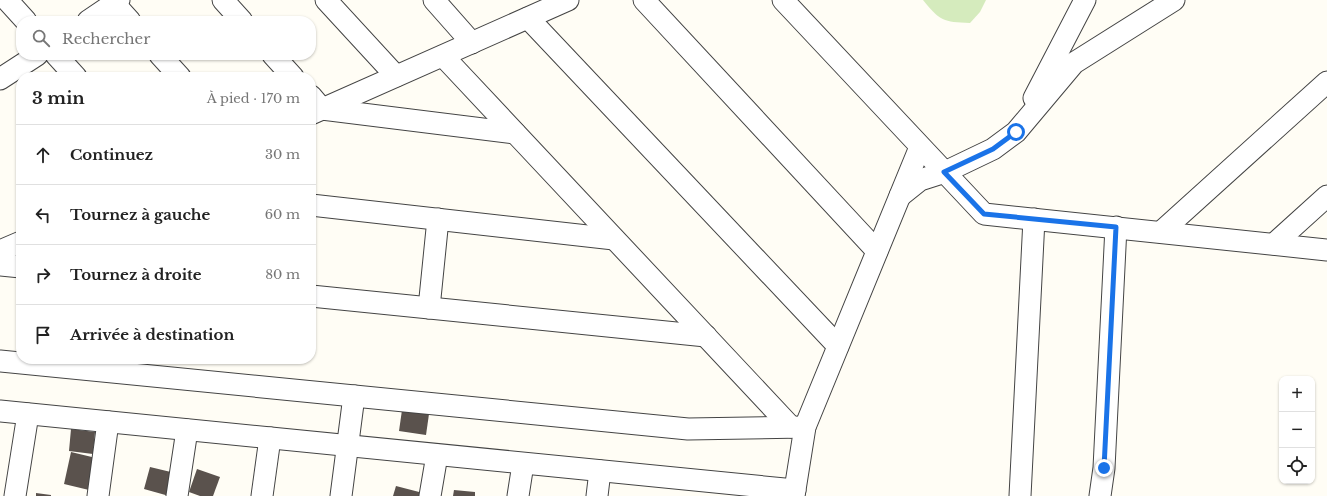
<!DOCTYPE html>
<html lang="fr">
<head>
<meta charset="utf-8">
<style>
	body { margin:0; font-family:"Libre Baskerville",serif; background:#f6f6f6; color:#222 }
	.controls { position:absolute; right:12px; bottom:12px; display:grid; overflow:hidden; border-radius:8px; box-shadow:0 1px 3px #0004 }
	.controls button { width:36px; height:36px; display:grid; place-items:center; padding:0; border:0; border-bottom:1px solid #e0e0e0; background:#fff; color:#222; font:20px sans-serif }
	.stop { position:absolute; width:12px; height:12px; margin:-9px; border:3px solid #1a73e8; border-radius:50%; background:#fff }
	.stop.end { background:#1a73e8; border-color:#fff; box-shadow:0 1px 4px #0008 }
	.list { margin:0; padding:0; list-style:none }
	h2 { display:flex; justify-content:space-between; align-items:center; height:52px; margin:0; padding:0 16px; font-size:17px }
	h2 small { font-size:13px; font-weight:400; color:#767676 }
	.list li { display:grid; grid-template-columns:26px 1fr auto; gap:12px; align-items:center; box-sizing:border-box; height:60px; padding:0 16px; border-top:1px solid #e0e0e0 }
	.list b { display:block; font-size:15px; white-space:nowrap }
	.list em { font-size:13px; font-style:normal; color:#767676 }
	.icon { flex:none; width:22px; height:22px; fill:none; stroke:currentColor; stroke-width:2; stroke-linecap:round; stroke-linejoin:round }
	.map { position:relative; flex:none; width:1327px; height:496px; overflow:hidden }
	.search { position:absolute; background:#fff; box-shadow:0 1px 3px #0004; left:16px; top:16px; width:300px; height:44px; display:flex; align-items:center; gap:10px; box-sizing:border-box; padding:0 14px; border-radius:16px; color:#767676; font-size:15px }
	.panel { position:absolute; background:#fff; box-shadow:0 1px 3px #0004; left:16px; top:72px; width:300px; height:292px; border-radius:16px }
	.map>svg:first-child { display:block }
	.green { fill:#d5ebbd }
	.building { fill:#5a524d }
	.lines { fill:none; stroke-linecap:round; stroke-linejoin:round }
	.minor-casing { stroke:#444; stroke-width:23 }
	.minor { stroke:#fff; stroke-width:21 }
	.route { stroke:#1a73e8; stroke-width:5 }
</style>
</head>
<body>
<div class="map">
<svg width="1327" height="496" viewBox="0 0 1327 496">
	<rect width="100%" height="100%" fill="#fffdf5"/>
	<path class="green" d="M923 0H986L980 12 970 23C943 22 940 21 923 0Z"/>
	<g class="building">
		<polygon points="403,403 430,407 426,435 399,431"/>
		<polygon points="71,429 95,432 93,454 69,451"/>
		<polygon points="71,452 96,458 89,490 64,484"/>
		<polygon points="150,467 175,473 169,496 144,489"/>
		<polygon points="197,469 220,477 213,496 200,496 189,492"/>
		<polygon points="396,486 423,493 422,496 393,496"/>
		<polygon points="454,490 475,492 475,496 453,496"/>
		<polygon points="36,493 51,495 51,496 36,496"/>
	</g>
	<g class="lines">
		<g class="minor-casing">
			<g id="minor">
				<polyline points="7,0 26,21"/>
				<polyline points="111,0 130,21"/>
				<polyline points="223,0 242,21"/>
				<polyline points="326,0 396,76"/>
				<polyline points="434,0 472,43"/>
				<polyline points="644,0 877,251"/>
				<polyline points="783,0 984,214 1327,250"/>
				<polyline points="528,18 838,346"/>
				<polyline points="88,21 119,0"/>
				<polyline points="56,55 76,77"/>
				<polyline points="160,55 180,77"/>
				<polyline points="273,55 293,77"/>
				<polyline points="443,56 791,427"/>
				<polyline points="0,79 37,55"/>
				<polyline points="311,96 322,109 515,133"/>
				<polyline points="1034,98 1085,0"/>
				<polyline points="311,114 568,0"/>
				<polyline points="900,196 920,180 945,172 993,149 1016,132 1074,63 1174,0"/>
				<polyline points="311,205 614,239"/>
				<polyline points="1161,232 1327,82"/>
				<polyline points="1274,244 1327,196"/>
				<polyline points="0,251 21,242"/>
				<polyline points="0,265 21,267"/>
				<polyline points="311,296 706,336"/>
				<polyline points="429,308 438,219"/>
				<polyline points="0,361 688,429 805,427"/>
				<polyline points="0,411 795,490"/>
				<polyline points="15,496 28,414"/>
				<polyline points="98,496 108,422"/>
				<polyline points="177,496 187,430"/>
				<polyline points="262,496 270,438"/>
				<polyline points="341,496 354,396"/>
				<polyline points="430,496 437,455"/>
				<polyline points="518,496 523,464"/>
				<polyline points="597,496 600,471"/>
				<polyline points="794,496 805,427 920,147"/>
				<polyline points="1020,496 1034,219"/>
				<polyline points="1100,496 1104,468 1116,227"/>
			</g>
		</g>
		<use href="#minor" class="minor"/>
	</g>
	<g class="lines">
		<polyline class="route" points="1016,132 993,149 944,172 984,214 1116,227 1104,468"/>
	</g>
</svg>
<div class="controls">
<button>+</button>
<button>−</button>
<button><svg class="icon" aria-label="locate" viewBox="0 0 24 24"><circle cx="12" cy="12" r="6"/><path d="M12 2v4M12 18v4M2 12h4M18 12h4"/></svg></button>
</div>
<div class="stop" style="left:1016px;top:132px"></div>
<div class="stop end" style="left:1104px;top:468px"></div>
<div class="search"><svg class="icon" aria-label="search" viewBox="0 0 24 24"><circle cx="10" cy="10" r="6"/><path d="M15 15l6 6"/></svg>Rechercher</div>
<section class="panel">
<h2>3 min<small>À pied · 170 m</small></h2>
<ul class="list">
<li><svg class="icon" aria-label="ahead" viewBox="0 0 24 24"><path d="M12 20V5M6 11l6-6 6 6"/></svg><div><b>Continuez</b></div><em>30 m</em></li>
<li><svg class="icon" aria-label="left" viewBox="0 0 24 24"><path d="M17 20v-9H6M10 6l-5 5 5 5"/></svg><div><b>Tournez à gauche</b></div><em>60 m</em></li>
<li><svg class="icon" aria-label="right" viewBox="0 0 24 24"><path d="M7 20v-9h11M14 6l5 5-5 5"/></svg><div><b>Tournez à droite</b></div><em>80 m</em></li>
<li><svg class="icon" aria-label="arrive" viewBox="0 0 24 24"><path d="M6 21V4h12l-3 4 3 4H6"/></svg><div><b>Arrivée à destination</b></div></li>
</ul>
</section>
</div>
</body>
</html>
